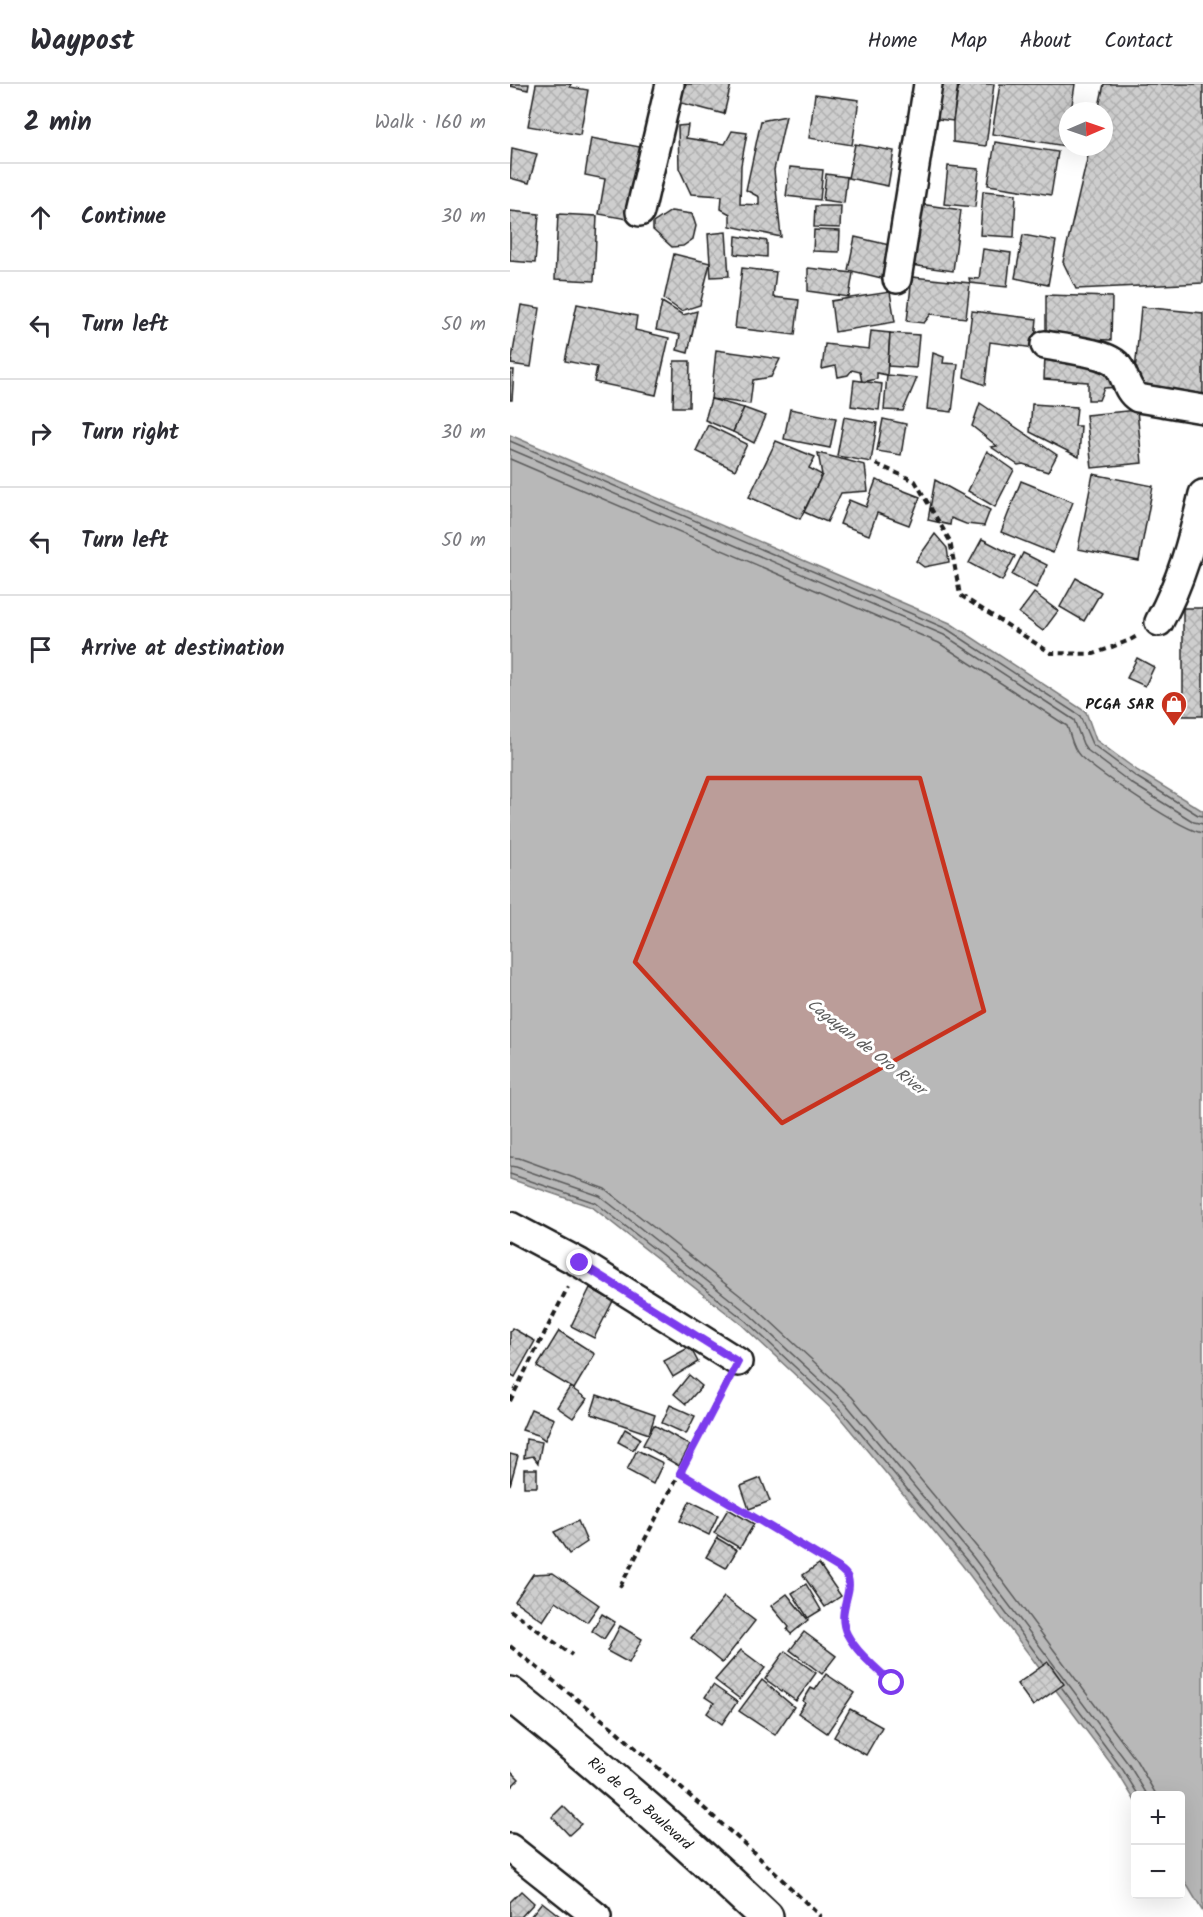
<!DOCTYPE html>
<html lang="en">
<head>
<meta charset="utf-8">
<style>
	body { margin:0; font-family:Kalam,sans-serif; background:#f2f2f3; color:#2b2b33 }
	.controls { position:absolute; right:18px; bottom:18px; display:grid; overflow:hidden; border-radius:6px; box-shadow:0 6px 24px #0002 }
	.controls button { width:54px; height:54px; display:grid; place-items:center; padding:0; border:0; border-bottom:2px solid #e1e1e2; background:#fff; color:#2b2b33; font:30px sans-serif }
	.compass { position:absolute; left:549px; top:18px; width:54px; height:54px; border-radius:50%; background:#fff; box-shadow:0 6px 24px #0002; rotate:88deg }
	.stop { position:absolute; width:18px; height:18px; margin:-14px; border:4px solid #7c3aed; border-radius:50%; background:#fff }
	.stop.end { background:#7c3aed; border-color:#fff; box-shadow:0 2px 6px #0008 }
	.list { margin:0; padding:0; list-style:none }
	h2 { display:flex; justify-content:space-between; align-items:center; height:78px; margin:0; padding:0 24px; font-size:26px }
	h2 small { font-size:20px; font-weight:400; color:#7c7c81 }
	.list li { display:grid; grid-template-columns:39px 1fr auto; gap:18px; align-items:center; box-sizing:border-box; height:108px; padding:0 24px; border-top:2px solid #e1e1e2 }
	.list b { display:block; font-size:22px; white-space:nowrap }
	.list em { font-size:20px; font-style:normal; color:#7c7c81 }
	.icon { flex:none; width:33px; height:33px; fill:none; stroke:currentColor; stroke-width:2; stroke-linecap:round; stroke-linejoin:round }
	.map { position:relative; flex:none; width:693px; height:1833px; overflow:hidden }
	header { display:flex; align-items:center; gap:36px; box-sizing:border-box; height:84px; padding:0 30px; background:#fff; border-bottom:2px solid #e1e1e2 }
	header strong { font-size:28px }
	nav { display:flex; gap:33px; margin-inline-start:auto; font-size:21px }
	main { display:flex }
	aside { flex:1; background:#fff }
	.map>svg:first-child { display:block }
	.water { fill:#b8b8b8; stroke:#7a7a7a; stroke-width:1.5 }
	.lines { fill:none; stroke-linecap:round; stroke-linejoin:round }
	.shore { stroke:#5a5a5a; stroke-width:1.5 }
	.building { fill:url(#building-cross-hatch); stroke:#1c1c1c; stroke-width:1.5 }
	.minor-casing { stroke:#1c1c1c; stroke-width:32 }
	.major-casing { stroke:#1c1c1c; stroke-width:38 }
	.path { stroke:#1c1c1c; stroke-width:4; stroke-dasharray:6 4.5; stroke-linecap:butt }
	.minor { stroke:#fff; stroke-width:27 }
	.major { stroke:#fff; stroke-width:33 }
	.route { stroke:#7c3aed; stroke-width:8 }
	.marked { fill:#c8321e; fill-opacity:0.2; stroke:#c8321e; stroke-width:4.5; stroke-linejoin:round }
	.labels { text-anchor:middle; stroke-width:6; stroke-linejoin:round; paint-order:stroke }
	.poi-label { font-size:15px; font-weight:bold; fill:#1c1c1c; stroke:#fff; text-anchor:end }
	.street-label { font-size:15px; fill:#1c1c1c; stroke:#fff }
	.water-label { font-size:16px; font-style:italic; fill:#5a5a5a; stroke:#fff }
</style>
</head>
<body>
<header>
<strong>Waypost</strong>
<nav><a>Home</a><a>Map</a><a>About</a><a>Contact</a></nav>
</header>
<main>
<aside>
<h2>2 min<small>Walk · 160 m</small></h2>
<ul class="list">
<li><svg class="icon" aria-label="ahead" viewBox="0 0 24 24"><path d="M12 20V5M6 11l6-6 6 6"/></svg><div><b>Continue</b></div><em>30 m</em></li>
<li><svg class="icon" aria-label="left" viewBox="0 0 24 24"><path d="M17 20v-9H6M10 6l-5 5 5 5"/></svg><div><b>Turn left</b></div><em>50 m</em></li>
<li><svg class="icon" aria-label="right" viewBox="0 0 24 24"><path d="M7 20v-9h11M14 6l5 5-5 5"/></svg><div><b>Turn right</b></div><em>30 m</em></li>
<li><svg class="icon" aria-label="left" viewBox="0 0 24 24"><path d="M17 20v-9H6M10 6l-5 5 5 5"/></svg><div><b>Turn left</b></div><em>50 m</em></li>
<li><svg class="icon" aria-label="arrive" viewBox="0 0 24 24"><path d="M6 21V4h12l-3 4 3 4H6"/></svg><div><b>Arrive at destination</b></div></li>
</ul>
</aside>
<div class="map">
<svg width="693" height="1833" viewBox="0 0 693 1833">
	<defs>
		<pattern id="building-cross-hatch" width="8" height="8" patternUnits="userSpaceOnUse" patternTransform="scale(1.5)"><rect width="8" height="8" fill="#cecece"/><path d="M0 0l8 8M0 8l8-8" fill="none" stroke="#b0b0b0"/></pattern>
	</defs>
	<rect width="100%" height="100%" fill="#fff"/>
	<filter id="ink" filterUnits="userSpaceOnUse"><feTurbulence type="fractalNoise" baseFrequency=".0167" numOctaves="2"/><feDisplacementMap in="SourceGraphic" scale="12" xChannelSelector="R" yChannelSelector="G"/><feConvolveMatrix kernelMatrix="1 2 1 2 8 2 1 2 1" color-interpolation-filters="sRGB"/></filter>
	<g filter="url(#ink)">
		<polygon class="water" points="0,351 440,539 576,628 586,656 628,687 693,727 693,1828 671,1791 670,1712 626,1712 625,1717 608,1689 452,1481 327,1330 232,1241 82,1123 0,1095"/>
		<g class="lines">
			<g class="shore">
				<polyline points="0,357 437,545 570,632 582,660 625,692 688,731 693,732"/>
				<polyline points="0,365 434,551 564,636 573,660 577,666 621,699 684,738 693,740"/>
				<path d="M0 375 429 559 557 642C561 652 562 664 570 672 587 688 674 748 693 749"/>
				<polyline points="0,1073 9,1074 95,1105 246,1224 342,1313 470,1467 626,1676 647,1712"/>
				<polyline points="0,1082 6,1083 90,1112 240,1231 336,1320 463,1473 619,1681 638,1712"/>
				<polyline points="0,1090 86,1119 236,1237 331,1326 457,1477 533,1579"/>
				<polyline points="552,1604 613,1686 629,1712"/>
			</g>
		</g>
		<g class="building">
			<polygon points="1,0 19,0 18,6 0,2"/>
			<polygon points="26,0 61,0 60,3 78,6 70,51 18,42"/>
			<polygon points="169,0 221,0 214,30 164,17"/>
			<polygon points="425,0 448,0 443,37 421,34"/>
			<polygon points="449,0 484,0 476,62 443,58 443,37"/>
			<polygon points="490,0 565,0 561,27 558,27 558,44 555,62 482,50"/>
			<polygon points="594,0 693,0 693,199 566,205 553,178 580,63 594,63 594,27 588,27"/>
			<polygon points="305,10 349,16 342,61 299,54"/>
			<polygon points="276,32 264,86 271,153 220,142 220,130 211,125 212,112 181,110 169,84 168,42 178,41 176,54 215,60 222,47 237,49 231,81 230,120 249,121 249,113 236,106 251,37"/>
			<polygon points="81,54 130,63 117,135 89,130 95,95 75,91"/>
			<polygon points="485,58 548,68 541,111 478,101"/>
			<polygon points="345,60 384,67 378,102 338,94"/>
			<polygon points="2,64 27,70 19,99 0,94"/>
			<polygon points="438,82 469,85 465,123 434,120"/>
			<polygon points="280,83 313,86 310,116 276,112"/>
			<polygon points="316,90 337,93 334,119 313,116"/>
			<polygon points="473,107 506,110 504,153 470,151"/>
			<polygon points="403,119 451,126 443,187 394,180"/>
			<polygon points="305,122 331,122 330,144 304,143"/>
			<polygon points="0,127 29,130 25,179 0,177"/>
			<polygon points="161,127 182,130 186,142 183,155 173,162 162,163 143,146 143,139"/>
			<polygon points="48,130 87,132 84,197 45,195"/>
			<polygon points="304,146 330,147 329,168 303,167"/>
			<polygon points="216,148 219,192 201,193 198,150"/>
			<polygon points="513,151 546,157 538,201 505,194"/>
			<polygon points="226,152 257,157 257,173 225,170"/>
			<polygon points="345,153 388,163 380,196 338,186"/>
			<polygon points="473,165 501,169 497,203 460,199 459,194 469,195"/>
			<polygon points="164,170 200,179 190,221 171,227 154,215"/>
			<polygon points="232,184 266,188 263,213 289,216 285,251 225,244"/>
			<polygon points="298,184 343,189 339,213 298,207"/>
			<polygon points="402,193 460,199 456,234 421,230 414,239 397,237"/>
			<polygon points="380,208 385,238 325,248 321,217"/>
			<polygon points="536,211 602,213 601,256 536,254"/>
			<polygon points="152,218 173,231 187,227 178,269 167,266 170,251 146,246"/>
			<polygon points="67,220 127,232 125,246 159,254 146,311 84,298 87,283 55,277"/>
			<polygon points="11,221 30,224 21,283 1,280"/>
			<polygon points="631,223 693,229 693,316 623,309"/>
			<polygon points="462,227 527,235 524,264 480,258 475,301 454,293"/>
			<polygon points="361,247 380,249 377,291 367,289 367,295 352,298 350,288 342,286 338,291 328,293 326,282 312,285 315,260 359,265"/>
			<polygon points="380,249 409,251 406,284 378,282"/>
			<polygon points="206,266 270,275 261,293 243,296 240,320 201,315"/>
			<polygon points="423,269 434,273 433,279 448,280 442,328 417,325"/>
			<polygon points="535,272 614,279 610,303 594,304 589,316 578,316 578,298 534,295"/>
			<polygon points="164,277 180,277 179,323 163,323"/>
			<polygon points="0,286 4,286 2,316 0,316"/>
			<polygon points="377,291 407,294 393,327 374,326"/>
			<polygon points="344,296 372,300 369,326 341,322"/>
			<polygon points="201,315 234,324 223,348 195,336"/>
			<polygon points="470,319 547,371 538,388 513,380 508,381 481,363 487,362 462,342"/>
			<polygon points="522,320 567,323 565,342 571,342 569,373 520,348"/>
			<polygon points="234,324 256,332 244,359 223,348"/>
			<polygon points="280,325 326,334 320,364 274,355"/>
			<polygon points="627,326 632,379 582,384 576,331"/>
			<polygon points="334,333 367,339 361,378 327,372"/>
			<polygon points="373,335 396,340 391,371 367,367"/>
			<polygon points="198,341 237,360 225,386 186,367"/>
			<polygon points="266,357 305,373 299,384 312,391 290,435 239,413"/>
			<polygon points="477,367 504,386 485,423 458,407"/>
			<polygon points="308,369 355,381 358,407 331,409 317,438 294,428 312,391"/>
			<polygon points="583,390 643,402 629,477 568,465"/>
			<polygon points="366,396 410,413 399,441 367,429 359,451 330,440 339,416 356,423"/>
			<polygon points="425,396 480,426 474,442 456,440 441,434 440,441 418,436"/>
			<polygon points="511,397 563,418 543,469 491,448"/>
			<polygon points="425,450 437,464 439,478 414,483 406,477"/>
			<polygon points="472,455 505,472 492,497 459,479"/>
			<polygon points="513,469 537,481 526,504 502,491"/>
			<polygon points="566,494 591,508 574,537 550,523"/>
			<polygon points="524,509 548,527 533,547 509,529"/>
			<rect x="673" y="524" width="20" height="108"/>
			<polygon points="627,574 644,583 635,602 617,594"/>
			<polygon points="80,1204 103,1217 84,1254 61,1242"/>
			<polygon points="2,1244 25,1257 5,1293 0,1290 0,1248"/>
			<polygon points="49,1247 85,1270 64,1305 27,1283"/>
			<polygon points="180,1263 188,1278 163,1293 154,1277"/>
			<polygon points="179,1291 192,1302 176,1320 164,1310"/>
			<polygon points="60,1303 77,1315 63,1334 47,1323"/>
			<polygon points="87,1311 145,1331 139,1350 81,1330"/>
			<polygon points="160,1321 185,1332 176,1350 152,1339"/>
			<polygon points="21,1325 44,1335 35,1356 28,1351 12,1346"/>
			<polygon points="144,1341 180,1361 169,1382 133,1361"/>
			<polygon points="115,1345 130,1354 123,1366 108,1358"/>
			<polygon points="16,1355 32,1358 28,1379 23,1372 14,1374"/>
			<polygon points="127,1366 153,1379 143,1400 117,1386"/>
			<polygon points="0,1370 8,1372 0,1401"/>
			<rect x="14" y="1385" width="13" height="18"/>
			<polygon points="251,1394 260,1417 239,1425 231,1402"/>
			<polygon points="180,1417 208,1431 199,1451 170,1437"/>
			<polygon points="218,1425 244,1440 230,1464 204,1449"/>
			<polygon points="68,1437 77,1458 59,1470 44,1448"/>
			<polygon points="207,1454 227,1466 216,1484 196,1473"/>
			<polygon points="309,1480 331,1512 315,1523 293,1491"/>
			<polygon points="43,1489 89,1521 77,1538 46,1517 33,1537 5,1517 23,1490"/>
			<polygon points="296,1500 311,1526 298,1534 282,1509"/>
			<polygon points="277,1510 298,1536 281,1550 277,1546 279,1543 261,1522"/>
			<polygon points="214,1513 245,1537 212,1579 181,1554"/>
			<polygon points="92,1530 105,1538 94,1555 82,1547"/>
			<polygon points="110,1542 132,1555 119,1579 97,1567"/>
			<polygon points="294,1548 326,1572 312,1590 280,1566"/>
			<polygon points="231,1566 255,1584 230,1615 205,1596"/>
			<polygon points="275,1567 306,1589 286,1617 255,1595"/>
			<polygon points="538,1578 554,1600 523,1622 507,1600"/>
			<polygon points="316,1590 344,1609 317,1649 288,1629 295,1619 293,1617 301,1604 305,1606"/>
			<polygon points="252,1596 284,1623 265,1651 229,1627"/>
			<polygon points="203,1601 227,1618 212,1640 197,1629 204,1619 195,1613"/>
			<polygon points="340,1625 372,1643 356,1671 324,1653"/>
			<polygon points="0,1686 9,1695 0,1704"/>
			<polygon points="53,1722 71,1740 59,1751 42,1733"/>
			<polygon points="11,1807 24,1819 11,1833 0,1833 0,1818"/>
			<polygon points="32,1818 51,1833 20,1833"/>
		</g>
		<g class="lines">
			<g class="minor-casing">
				<g id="minor">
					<polyline points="130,128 160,0"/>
					<polyline points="387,195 418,0"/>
					<path d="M535 261C551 264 600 269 608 282 616 292 616 307 628 314L693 325"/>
					<path d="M649 538C672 496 682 457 693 410"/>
					<polyline points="0,1142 70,1179 228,1278"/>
					<polyline points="0,1764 87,1833"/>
				</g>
			</g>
			<g class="major-casing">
				<g id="major">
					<path id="s1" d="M0 1610C89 1681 174 1755 256 1833"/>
				</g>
			</g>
			<g class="path">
				<polyline points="366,380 405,397 440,457 450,511 541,569 584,570 620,556 627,552"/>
				<polyline points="0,1317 58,1203"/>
				<path d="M170 1389 329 1484C333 1487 336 1489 338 1494 343 1509 326 1528 337 1550 347 1570 366 1584 382 1599"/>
				<polyline points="110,1503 215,1302"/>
				<polyline points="0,1526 62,1571"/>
				<polyline points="0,1562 104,1645 238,1763 311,1833"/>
			</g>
			<use href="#minor" class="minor"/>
			<use href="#major" class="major"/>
		</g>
	</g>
	<g class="lines" filter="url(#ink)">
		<path class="route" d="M70 1179 228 1278 170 1389 329 1484C332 1487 336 1489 338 1494 343 1509 326 1528 337 1550 347 1569 366 1584 382 1599"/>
	</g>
	<path class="marked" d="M198 694H410L474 927 272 1039 125 878Z"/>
	<defs>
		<g id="shop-pin" transform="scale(1.35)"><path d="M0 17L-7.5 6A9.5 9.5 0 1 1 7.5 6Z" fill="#c8321e" stroke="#fff"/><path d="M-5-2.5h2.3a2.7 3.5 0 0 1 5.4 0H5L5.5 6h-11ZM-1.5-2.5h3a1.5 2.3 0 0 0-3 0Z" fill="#fff"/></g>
	</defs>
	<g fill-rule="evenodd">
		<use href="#shop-pin" x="664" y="620"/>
	</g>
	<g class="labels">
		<g class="poi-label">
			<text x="644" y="625">PCGA SAR</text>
		</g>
		<g class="street-label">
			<text dy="5" stroke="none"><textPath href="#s1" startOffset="170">Rio de Oro Boulevard</textPath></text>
		</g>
		<g class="water-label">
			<text transform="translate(357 962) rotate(38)" y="6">Cagayan de Oro River</text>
		</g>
	</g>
</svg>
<div class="controls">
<button>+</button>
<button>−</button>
</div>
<svg class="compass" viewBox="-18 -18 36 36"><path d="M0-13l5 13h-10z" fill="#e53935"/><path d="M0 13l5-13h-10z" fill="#7c7c81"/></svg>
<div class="stop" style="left:382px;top:1599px"></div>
<div class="stop end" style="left:70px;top:1179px"></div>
</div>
</main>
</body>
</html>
